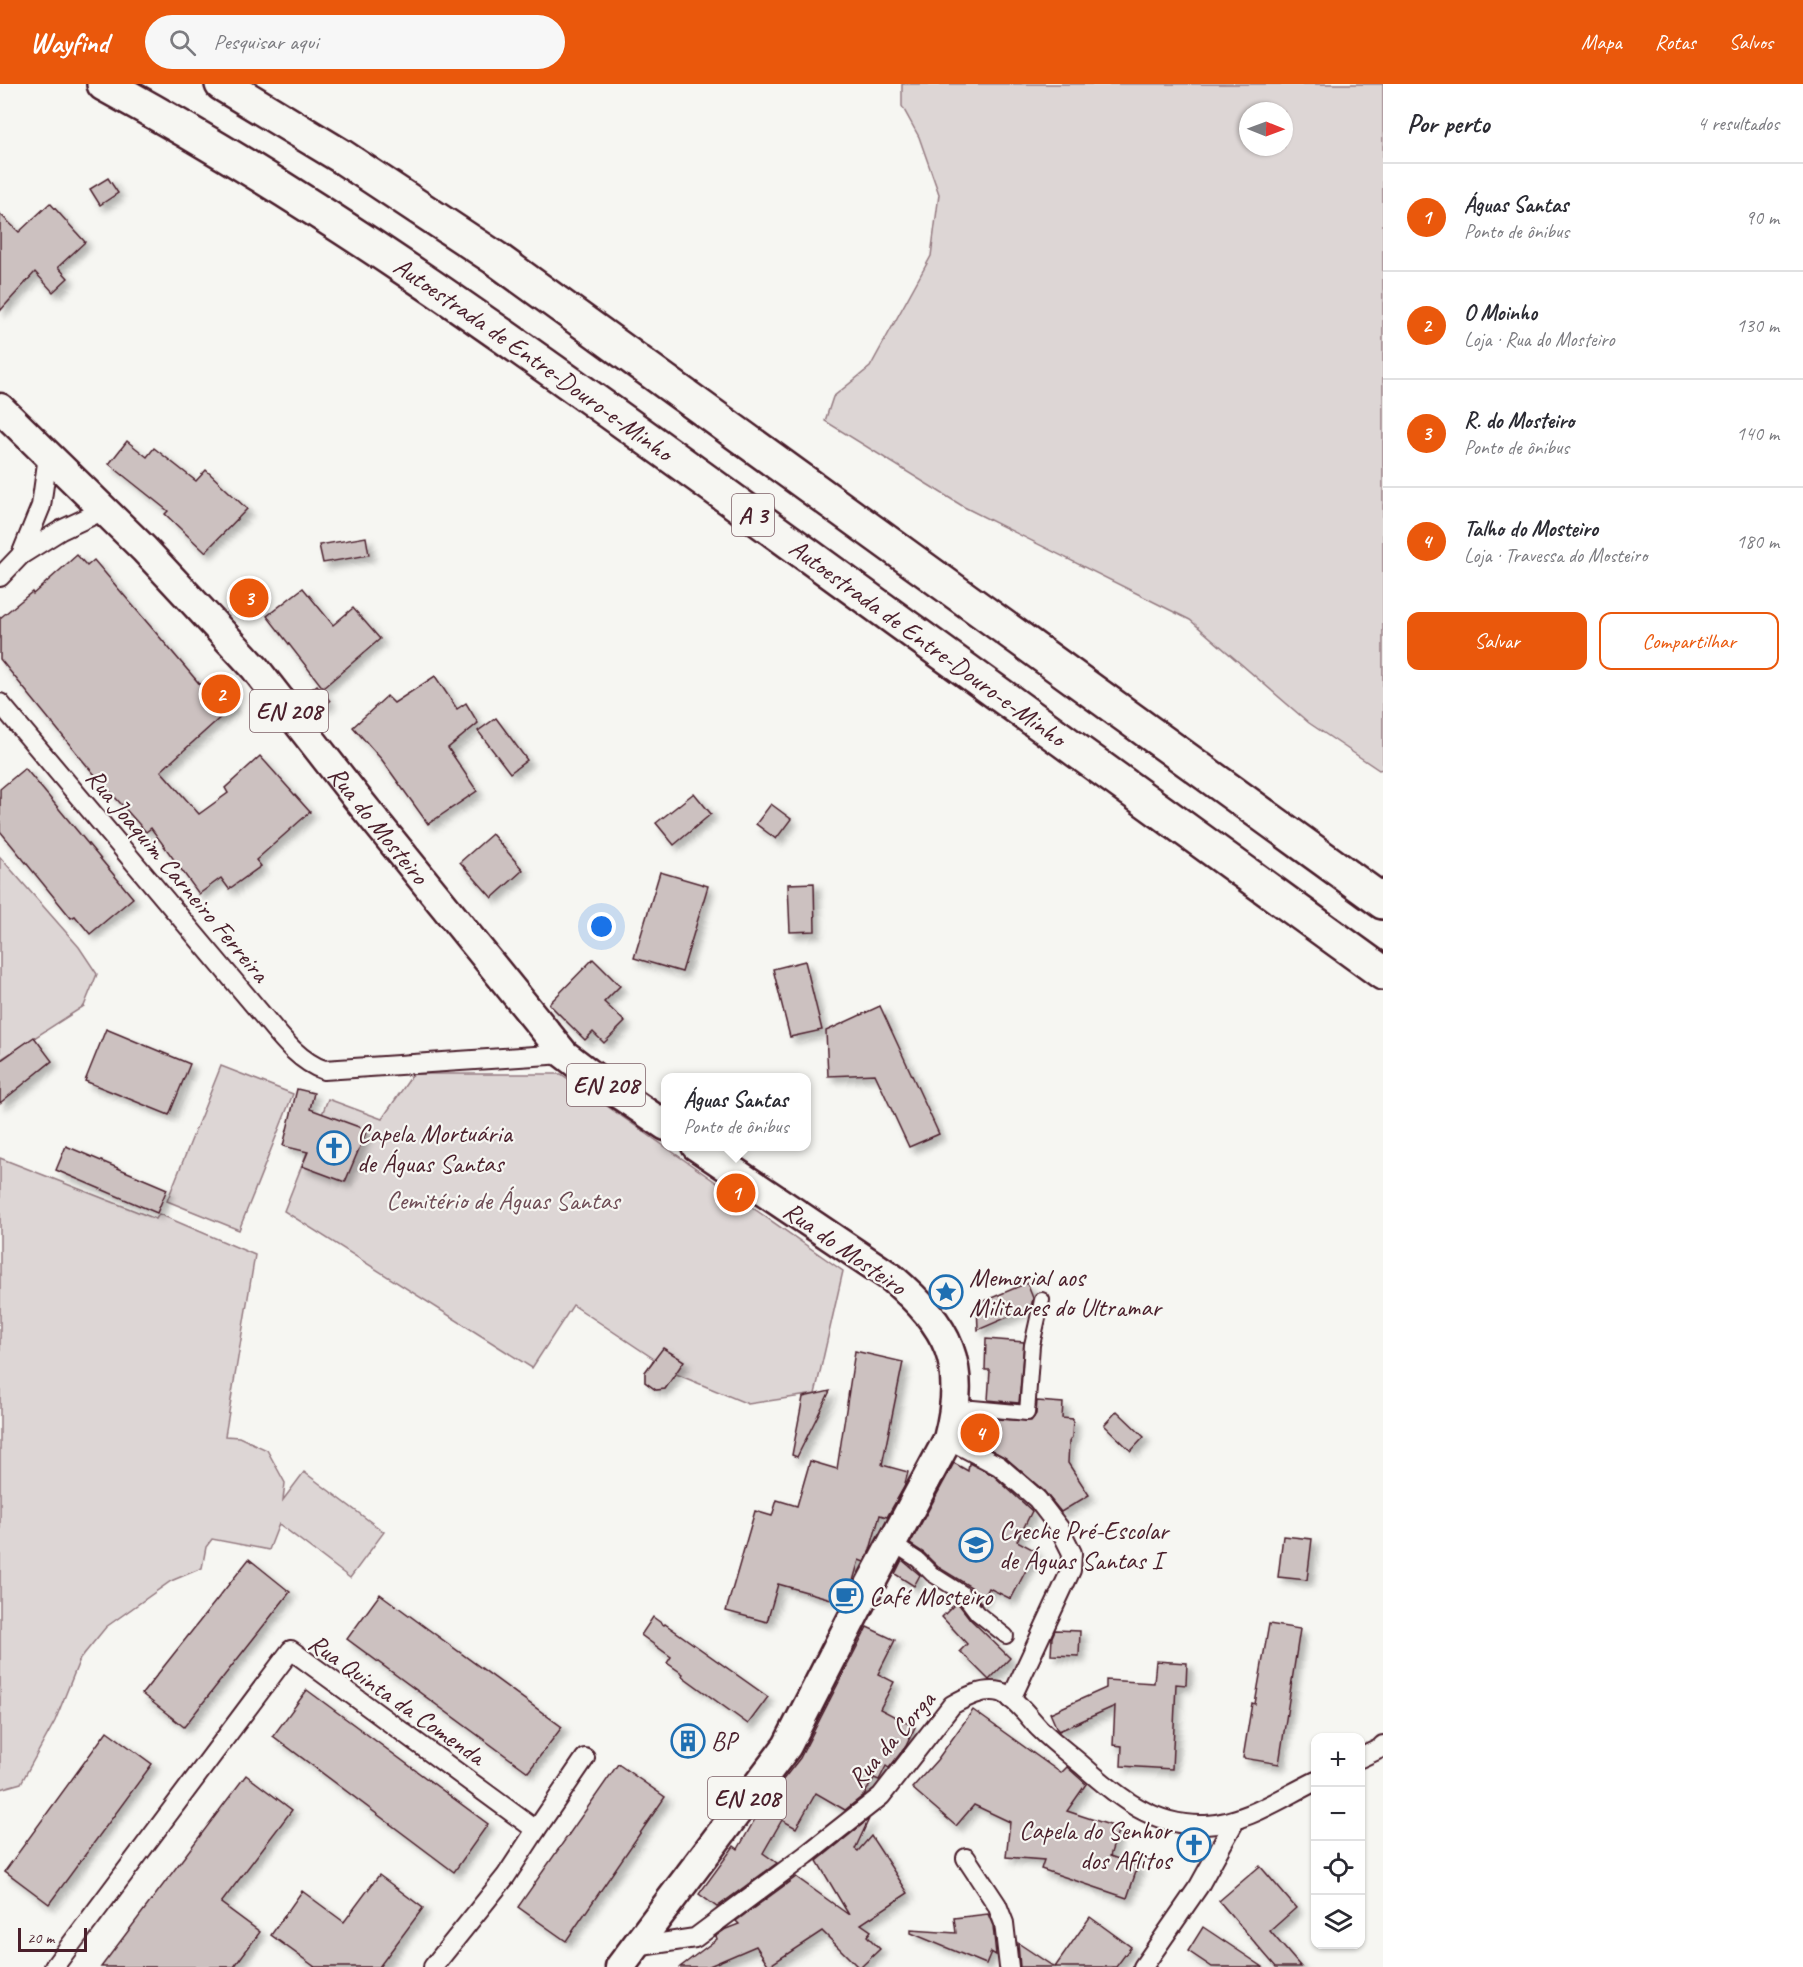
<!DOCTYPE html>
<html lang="pt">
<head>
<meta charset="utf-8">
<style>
	body { margin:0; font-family:Caveat,sans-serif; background:#f7f7f7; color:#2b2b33 }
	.controls { position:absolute; right:18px; bottom:18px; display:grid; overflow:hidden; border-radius:12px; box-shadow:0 2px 4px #0004 }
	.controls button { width:54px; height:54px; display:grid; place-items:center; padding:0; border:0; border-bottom:2px solid #e1e1e2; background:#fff; color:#2b2b33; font:30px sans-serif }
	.compass { position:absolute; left:1239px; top:18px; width:54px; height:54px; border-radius:50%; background:#fff; box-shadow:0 2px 4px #0004; rotate:91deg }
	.scale { position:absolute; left:18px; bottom:15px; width:69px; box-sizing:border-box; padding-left:6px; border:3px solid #4a1f2b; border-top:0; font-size:16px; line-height:21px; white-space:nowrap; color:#4a1f2b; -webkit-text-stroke:4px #f6f6f2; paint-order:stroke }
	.you { position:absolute; left:602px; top:843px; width:21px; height:21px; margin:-15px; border:4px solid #fff; border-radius:50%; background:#1a73e8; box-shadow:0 0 0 9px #1a73e833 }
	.badge { display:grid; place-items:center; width:39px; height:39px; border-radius:50%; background:#ea580c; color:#fff; font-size:20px; font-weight:700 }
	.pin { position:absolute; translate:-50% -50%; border:3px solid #fff; box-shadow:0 2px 6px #0006 }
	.popup { position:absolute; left:661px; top:989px; width:150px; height:78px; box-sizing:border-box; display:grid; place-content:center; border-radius:12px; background:#fff; filter:drop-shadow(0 2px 4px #0005); font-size:20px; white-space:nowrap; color:#7c7c81 }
	.popup b { font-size:22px; color:#2b2b33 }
	.popup::after { content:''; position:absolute; left:50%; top:100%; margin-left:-12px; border:12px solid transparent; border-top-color:#fff }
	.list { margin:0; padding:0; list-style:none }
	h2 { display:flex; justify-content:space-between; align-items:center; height:78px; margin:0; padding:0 24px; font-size:26px }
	h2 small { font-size:20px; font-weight:400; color:#7c7c81 }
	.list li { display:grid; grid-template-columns:39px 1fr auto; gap:18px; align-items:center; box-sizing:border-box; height:108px; padding:0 24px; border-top:2px solid #e1e1e2 }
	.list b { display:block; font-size:22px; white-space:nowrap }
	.list p { margin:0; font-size:20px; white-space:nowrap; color:#7c7c81 }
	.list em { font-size:20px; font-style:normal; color:#7c7c81 }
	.actions { display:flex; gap:12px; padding:18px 24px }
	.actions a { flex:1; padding:14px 0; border:2px solid #ea580c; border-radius:12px; text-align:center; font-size:21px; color:#ea580c }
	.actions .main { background:#ea580c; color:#fff }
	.icon { flex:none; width:33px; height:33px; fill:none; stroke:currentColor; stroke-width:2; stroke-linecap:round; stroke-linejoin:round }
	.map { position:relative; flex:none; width:1383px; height:1883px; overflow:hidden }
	header { display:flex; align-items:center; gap:36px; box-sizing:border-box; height:84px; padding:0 30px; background:#ea580c; color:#fff }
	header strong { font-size:28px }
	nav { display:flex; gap:33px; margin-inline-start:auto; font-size:21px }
	.search { width:420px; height:54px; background:#f7f7f7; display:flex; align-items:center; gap:15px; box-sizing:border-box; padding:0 21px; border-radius:33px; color:#7c7c81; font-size:22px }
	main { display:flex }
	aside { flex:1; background:#fff }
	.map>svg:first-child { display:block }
	.green { fill:#ddd6d5; stroke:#947a80; stroke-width:1.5; fill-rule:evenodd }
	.building { fill:#ccc1c0; stroke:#4a1f2b; stroke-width:1.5; filter:url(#shadow) }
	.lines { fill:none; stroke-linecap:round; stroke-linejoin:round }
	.pedestrian-casing { stroke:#4a1f2b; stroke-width:18 }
	.minor-casing { stroke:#4a1f2b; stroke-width:22 }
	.primary-casing { stroke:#4a1f2b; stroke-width:33 }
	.motorway-casing { stroke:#4a1f2b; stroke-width:38 }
	.pedestrian { stroke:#f6f6f2; stroke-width:14 }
	.minor { stroke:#f6f6f2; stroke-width:18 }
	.primary { stroke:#f6f6f2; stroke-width:28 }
	.motorway { stroke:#f6f6f2; stroke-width:33 }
	.labels { text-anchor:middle; stroke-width:4.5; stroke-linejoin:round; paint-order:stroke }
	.shield { fill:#f6f6f2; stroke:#7e6067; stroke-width:1.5 }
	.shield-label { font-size:24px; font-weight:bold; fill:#4a1f2b }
	.street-label { font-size:26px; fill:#4a1f2b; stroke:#f6f6f2 }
	.poi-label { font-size:26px; fill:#4a1f2b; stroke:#f6f6f2; text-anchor:start }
	.park-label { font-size:26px; fill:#6f4d56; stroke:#f6f6f2 }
</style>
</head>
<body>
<header>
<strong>Wayfind</strong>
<div class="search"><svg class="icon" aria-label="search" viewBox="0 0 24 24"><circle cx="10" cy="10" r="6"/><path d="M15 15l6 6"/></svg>Pesquisar aqui</div>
<nav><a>Mapa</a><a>Rotas</a><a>Salvos</a></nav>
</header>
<main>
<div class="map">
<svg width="1383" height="1883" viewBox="0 0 1383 1883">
	<defs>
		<filter id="shadow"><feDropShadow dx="5.5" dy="5.5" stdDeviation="3" flood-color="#0004"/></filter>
	</defs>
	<rect width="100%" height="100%" fill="#f6f6f2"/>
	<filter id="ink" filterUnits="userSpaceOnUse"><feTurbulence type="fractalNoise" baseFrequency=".0167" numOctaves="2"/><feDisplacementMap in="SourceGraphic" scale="12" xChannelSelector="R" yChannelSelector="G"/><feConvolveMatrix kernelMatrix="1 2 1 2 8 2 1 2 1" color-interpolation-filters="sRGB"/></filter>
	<g filter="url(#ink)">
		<g class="green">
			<path d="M902 0H1383V685L1379 686 1309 639 1190 536 964 423 825 337 833 313 870 283 931 172 939 110 919 53 902 22ZM1248 27H1284V63H1248Z"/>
			<polygon points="0,773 79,863 97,890 84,922 0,976"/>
			<polygon points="221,982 293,1010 239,1146 167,1117"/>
			<polygon points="413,990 561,990 843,1187 815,1310 748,1320 676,1290 665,1305 656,1306 645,1298 645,1288 654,1275 573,1221 532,1284 284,1127 328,1015 382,1035"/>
			<polygon points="0,1074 156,1135 159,1130 255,1171 225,1352 239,1353 267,1366 285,1399 283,1416 304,1388 384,1448 350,1494 279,1440 269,1466 212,1455 206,1463 202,1484 171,1497 106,1543 80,1575 55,1637 21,1699 0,1705"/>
		</g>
		<g class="building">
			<polygon points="108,94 118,109 100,121 90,105"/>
			<polygon points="50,119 85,158 58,183 68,194 53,208 35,188 0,227 0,130 19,148"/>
			<polygon points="127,357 147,373 154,364 196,397 206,386 247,425 205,468 165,430 168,427 109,380"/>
			<polygon points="366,453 369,471 323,479 319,461"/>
			<polygon points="77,471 87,482 94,476 203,604 209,597 234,621 161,687 199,730 228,709 225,704 260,672 310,728 256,776 261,782 229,805 221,794 199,810 151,744 146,748 88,683 0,575 0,534 32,508 33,510"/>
			<polygon points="303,504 333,541 353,524 380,555 323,604 267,532"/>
			<polygon points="435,592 457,625 466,619 478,639 448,664 477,707 428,740 382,676 353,643 387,612 394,619"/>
			<polygon points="317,601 330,617 313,629 301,613"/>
			<polygon points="496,634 527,676 510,689 478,647"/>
			<polygon points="25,684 133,814 90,850 75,832 71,834 0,747 0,705"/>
			<polygon points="694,709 711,730 674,761 656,739"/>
			<polygon points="771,720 791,735 776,755 756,740"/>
			<polygon points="492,750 523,786 492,814 460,778"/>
			<polygon points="660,788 708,802 682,888 634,874"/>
			<polygon points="814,799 815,847 790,848 788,800"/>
			<polygon points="593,875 620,902 604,918 625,938 604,959 593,948 585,956 549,920"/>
			<polygon points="805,877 822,946 790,953 773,885"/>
			<polygon points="880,922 939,1050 909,1063 875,990 828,992 826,947"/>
			<polygon points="106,945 190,980 169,1031 85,997"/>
			<polygon points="34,953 52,977 0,1019 0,977"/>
			<polygon points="297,1005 314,1009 310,1025 367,1046 345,1098 302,1082 308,1068 283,1062"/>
			<polygon points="66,1062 167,1105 157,1129 56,1086"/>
			<polygon points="1027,1199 1033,1214 1031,1223 978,1246 977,1220"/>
			<polygon points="986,1255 1024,1258 1019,1319 988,1316 990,1286 985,1286"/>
			<polygon points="663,1264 684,1277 665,1305 656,1306 645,1298 645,1288"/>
			<polygon points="855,1267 903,1278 882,1381 908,1388 904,1403 887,1433 880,1431 870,1466 864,1478 859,1476 853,1497 842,1518 778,1500 767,1538 726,1527 755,1427 772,1432 777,1416 797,1422 810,1377 837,1385"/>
			<polygon points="830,1307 797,1373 792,1371 803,1313"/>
			<polygon points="1037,1317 1063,1319 1062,1334 1073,1335 1072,1353 1069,1358 1068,1379 1089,1411 1061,1428 1044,1407 1006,1374 970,1354 970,1349 979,1334 1031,1337 1036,1330"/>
			<polygon points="1117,1327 1144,1353 1131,1367 1104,1341"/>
			<polygon points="954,1379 968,1387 969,1379 993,1391 1032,1427 1017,1457 1036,1467 1011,1515 989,1504 981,1519 970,1505 971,1503 938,1483 924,1469 910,1460"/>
			<polygon points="1283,1452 1312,1455 1307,1496 1278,1493"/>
			<polygon points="249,1475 290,1508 184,1643 142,1610"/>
			<polygon points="902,1476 920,1491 914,1502 895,1490"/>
			<polygon points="380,1510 562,1643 528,1688 347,1555"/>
			<polygon points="957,1518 970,1535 1010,1574 989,1596 960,1567 967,1560 942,1533"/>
			<polygon points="653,1533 664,1541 665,1540 768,1613 748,1640 682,1592 683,1590 667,1579 671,1573 641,1551"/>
			<polygon points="1269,1540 1300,1545 1279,1680 1243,1674 1252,1619 1255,1620"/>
			<polygon points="867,1543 895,1556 878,1590 894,1598 880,1625 915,1643 906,1662 889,1684 886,1682 879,1696 874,1694 864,1711 845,1726 816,1709 796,1744 782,1736 763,1769 777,1779 717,1823 699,1810 734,1762 738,1765 763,1721 800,1674"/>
			<polygon points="1055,1546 1080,1547 1079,1572 1051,1571 1052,1553"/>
			<polygon points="1156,1577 1187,1579 1186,1601 1176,1600 1172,1685 1121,1682 1122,1662 1113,1661 1115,1622 1059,1647 1057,1645 1050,1629 1106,1604 1106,1596 1154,1599"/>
			<polygon points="307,1606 488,1740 454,1788 273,1652"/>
			<polygon points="973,1626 1061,1689 1067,1683 1086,1700 1067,1727 1119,1744 1110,1772 1138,1782 1127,1814 1041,1785 1044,1776 1006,1773 1010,1738 974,1721 956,1742 912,1704 937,1676"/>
			<polygon points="107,1647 152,1680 49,1820 5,1787"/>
			<polygon points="618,1680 665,1713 566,1857 518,1823"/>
			<polygon points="246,1691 292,1726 221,1819 260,1848 234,1883 101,1883"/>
			<polygon points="869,1735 855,1765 858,1767 871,1752 908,1809 861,1840 871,1847 867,1852 880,1865 861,1883 858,1883 822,1847 769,1882 756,1862 707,1883 680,1883 717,1855 716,1852 726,1845 739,1840 736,1837 796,1793 849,1831 817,1777"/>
			<polygon points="1260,1782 1296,1824 1270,1847 1301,1883 1276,1883 1219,1817"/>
			<polygon points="379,1791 423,1824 379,1883 315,1883 271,1851 302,1807 344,1838"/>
			<polygon points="988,1830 993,1842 996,1871 991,1868 986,1880 911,1849 911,1846 956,1849 954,1834"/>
			<polygon points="1090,1833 1131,1863 1116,1883 1055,1883"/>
			<polygon points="1203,1843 1263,1883 1212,1883 1188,1867"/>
			<polygon points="1018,1859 1054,1883 1020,1883"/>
		</g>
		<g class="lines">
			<g class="pedestrian-casing">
				<g id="pedestrian">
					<polyline points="956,1327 973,1324 1027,1329 1032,1261 1042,1216"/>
					<polyline points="892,1459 918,1476 932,1490 962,1509 977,1529 1006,1552"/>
				</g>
			</g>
			<g class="minor-casing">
				<g id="minor">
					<polyline points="48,372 41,422 21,471 61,446 104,426"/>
					<polyline points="0,493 21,471"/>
					<path d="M0 619 259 927C277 948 297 977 324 986L564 970"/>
					<polyline points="948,1355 999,1382 1037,1415 1060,1445 1072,1469 1071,1486 1011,1615"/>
					<polyline points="1360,1674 1379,1665 1383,1661"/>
					<polyline points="536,1746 585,1674"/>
					<polyline points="966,1774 997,1821 1004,1839 1009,1883"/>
					<path d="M635 1863 695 1854 806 1771 881 1712 952 1621C966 1613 983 1604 1000 1608 1013 1611 1030 1635 1040 1645 1053 1658 1068 1669 1082 1681 1119 1714 1154 1743 1206 1741 1245 1739 1281 1714 1316 1697"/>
					<polyline points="54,1883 291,1566 536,1746 506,1792 433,1883"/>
					<polyline points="1143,1883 1199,1802 1235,1737"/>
				</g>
			</g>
			<g class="primary-casing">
				<g id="primary">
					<path id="s1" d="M0 324 144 465 255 584 356 713 564 970 598 996 666 1042"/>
					<path d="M620 1883 787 1662 858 1523 948 1355C968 1279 949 1243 892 1194L696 1062"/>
				</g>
			</g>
			<g class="motorway-casing">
				<g id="motorway">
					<path id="s2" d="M104 0C330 123 535 273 743 424 956 579 1170 734 1383 889"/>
					<polyline points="222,0 341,72 495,174 1383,818"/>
				</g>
			</g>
			<use href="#pedestrian" class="pedestrian"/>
			<use href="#minor" class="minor"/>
			<use href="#primary" class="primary"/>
			<use href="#motorway" class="motorway"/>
		</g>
	</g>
	<defs>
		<g id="church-ring" transform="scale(1.725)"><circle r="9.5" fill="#f6f6f2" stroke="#1f6fb2" stroke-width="1.5"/><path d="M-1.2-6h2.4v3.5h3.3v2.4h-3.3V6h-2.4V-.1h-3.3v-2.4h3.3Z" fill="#1f6fb2"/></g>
		<g id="sight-ring" transform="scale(1.725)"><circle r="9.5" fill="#f6f6f2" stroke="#1f6fb2" stroke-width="1.5"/><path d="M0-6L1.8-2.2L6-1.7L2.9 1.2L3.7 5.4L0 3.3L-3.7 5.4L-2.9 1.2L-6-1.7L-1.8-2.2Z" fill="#1f6fb2"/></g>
		<g id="school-ring" transform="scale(1.725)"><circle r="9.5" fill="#f6f6f2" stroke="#1f6fb2" stroke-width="1.5"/><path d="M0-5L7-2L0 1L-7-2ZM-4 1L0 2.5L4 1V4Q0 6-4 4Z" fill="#1f6fb2"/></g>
		<g id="cafe-ring" transform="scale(1.725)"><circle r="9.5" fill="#f6f6f2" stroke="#1f6fb2" stroke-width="1.5"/><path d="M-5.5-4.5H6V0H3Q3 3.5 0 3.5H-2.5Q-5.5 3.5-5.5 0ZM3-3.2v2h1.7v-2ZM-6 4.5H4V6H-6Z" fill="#1f6fb2"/></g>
		<g id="building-ring" transform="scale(1.725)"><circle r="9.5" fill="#f6f6f2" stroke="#1f6fb2" stroke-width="1.5"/><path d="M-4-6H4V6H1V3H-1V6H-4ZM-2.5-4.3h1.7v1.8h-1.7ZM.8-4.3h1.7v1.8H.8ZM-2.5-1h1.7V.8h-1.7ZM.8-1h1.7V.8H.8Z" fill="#1f6fb2"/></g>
	</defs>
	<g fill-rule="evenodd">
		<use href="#church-ring" x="334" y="1064"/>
		<use href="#sight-ring" x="946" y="1208"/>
		<use href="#school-ring" x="976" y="1461"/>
		<use href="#cafe-ring" x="846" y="1512"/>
		<use href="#building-ring" x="688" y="1657"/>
		<use href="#church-ring" x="1194" y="1761"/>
	</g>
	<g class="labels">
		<g class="shield">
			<rect x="732" y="410" width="42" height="42" rx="4.5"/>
			<rect x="250" y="606" width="78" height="42" rx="4.5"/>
			<rect x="567" y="980" width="78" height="42" rx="4.5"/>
			<rect x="708" y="1693" width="78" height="42" rx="4.5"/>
		</g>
		<g class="shield-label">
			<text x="753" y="439">A 3</text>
			<text x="289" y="635">EN 208</text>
			<text x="606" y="1009">EN 208</text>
			<text x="747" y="1722">EN 208</text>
		</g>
		<g class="street-label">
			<text dy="9" stroke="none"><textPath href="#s2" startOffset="510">Autoestrada de Entre-Douro-e-Minho</textPath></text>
			<text dy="9" stroke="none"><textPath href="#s2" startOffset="996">Autoestrada de Entre-Douro-e-Minho</textPath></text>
			<text dy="9" stroke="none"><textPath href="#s1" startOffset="564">Rua do Mosteiro</textPath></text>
			<text transform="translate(178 791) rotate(50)" y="9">Rua Joaquim Carneiro Ferreira</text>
			<text transform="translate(845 1164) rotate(35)" y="9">Rua do Mosteiro</text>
			<text transform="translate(397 1615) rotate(35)" y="9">Rua Quinta da Comenda</text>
			<text transform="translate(891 1655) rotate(-49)" y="9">Rua da Corga</text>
		</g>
		<g class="poi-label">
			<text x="357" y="1058">Capela Mortuária<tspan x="357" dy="30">de Águas Santas</tspan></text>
			<text x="969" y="1202">Memorial aos<tspan x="969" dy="30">Militares do Ultramar</tspan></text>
			<text x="999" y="1455">Creche Pré-Escolar<tspan x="999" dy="30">de Águas Santas I</tspan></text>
			<text x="869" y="1521">Café Mosteiro</text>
			<text x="711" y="1666">BP</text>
			<text x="1171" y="1755" text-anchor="end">Capela do Senhor<tspan x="1171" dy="30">dos Aflitos</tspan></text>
		</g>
		<g class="park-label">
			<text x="503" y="1125">Cemitério de Águas Santas</text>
		</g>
	</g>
</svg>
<div class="controls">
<button>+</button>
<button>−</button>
<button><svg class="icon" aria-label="locate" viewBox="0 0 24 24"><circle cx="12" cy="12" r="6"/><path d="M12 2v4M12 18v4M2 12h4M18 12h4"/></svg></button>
<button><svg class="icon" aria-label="layers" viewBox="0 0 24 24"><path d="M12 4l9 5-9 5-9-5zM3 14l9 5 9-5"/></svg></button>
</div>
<svg class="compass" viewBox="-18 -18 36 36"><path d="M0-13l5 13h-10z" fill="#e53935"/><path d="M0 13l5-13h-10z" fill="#7c7c81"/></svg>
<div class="scale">20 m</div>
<div class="you"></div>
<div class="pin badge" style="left:736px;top:1109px">1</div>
<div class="popup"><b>Águas Santas</b>Ponto de ônibus</div>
<div class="pin badge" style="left:221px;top:610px">2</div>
<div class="pin badge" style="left:249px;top:514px">3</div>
<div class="pin badge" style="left:980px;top:1349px">4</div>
</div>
<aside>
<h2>Por perto<small>4 resultados</small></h2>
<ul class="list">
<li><span class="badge">1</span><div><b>Águas Santas</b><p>Ponto de ônibus</p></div><em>90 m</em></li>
<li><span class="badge">2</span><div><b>O Moinho</b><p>Loja · Rua do Mosteiro</p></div><em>130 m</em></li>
<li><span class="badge">3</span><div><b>R. do Mosteiro</b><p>Ponto de ônibus</p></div><em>140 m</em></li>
<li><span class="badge">4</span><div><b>Talho do Mosteiro</b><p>Loja · Travessa do Mosteiro</p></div><em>180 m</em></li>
</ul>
<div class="actions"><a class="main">Salvar</a><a>Compartilhar</a></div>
</aside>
</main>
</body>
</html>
